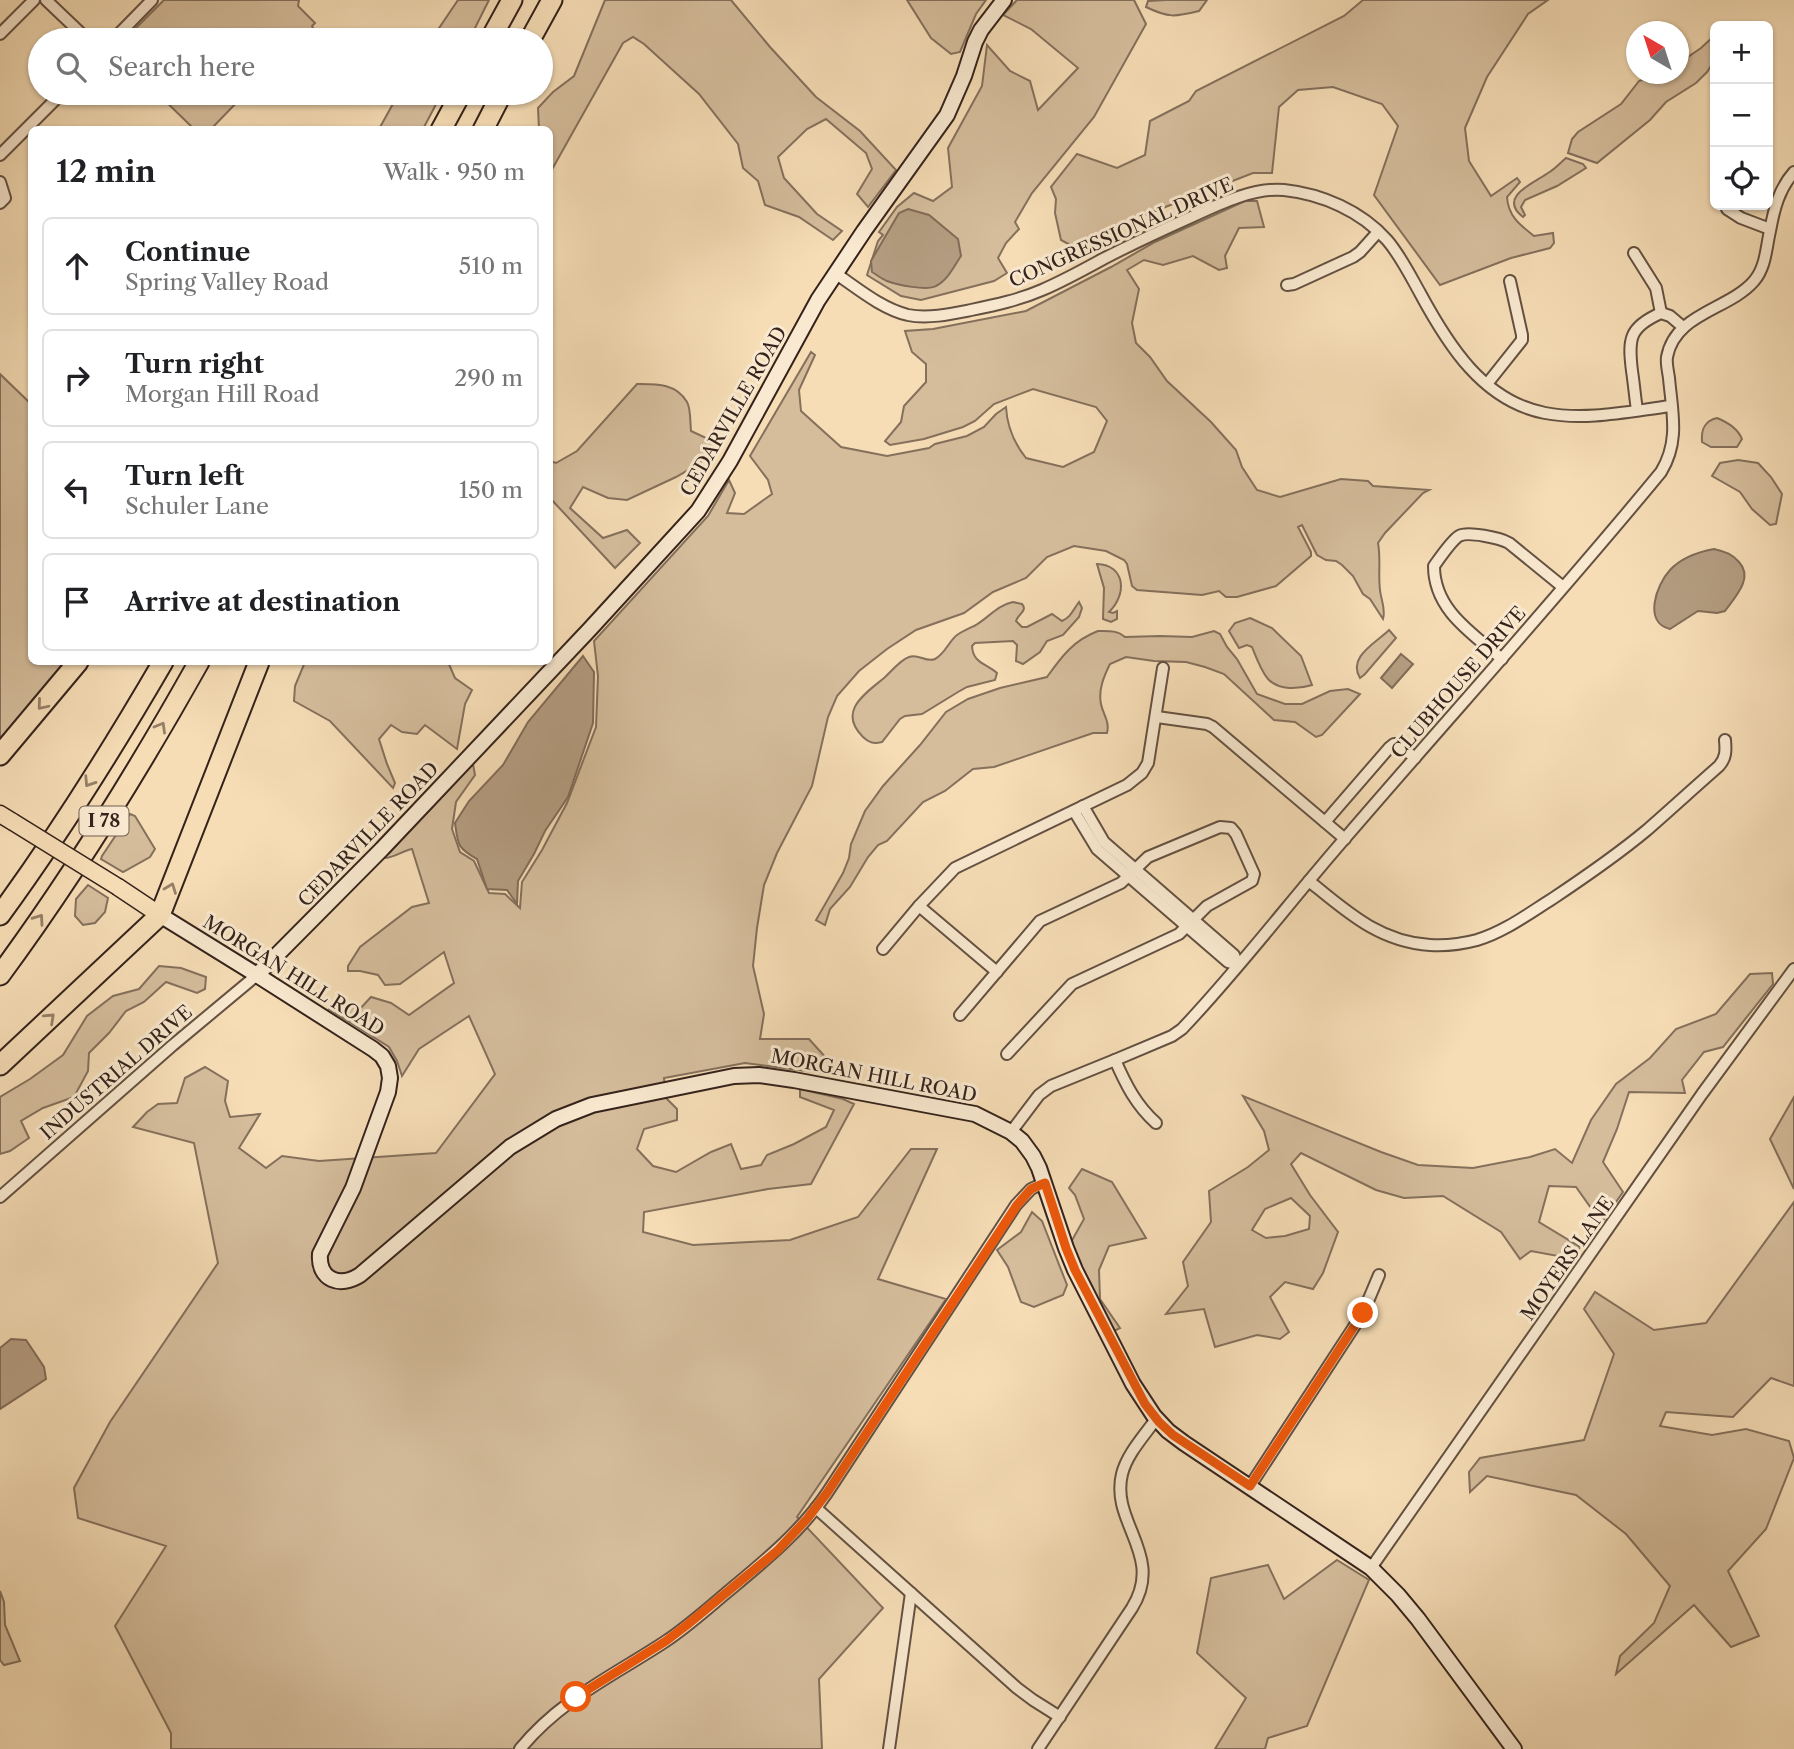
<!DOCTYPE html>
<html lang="en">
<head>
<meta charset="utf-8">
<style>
	body { margin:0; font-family:"Libre Caslon Text",serif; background:#f6f6f6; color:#202124 }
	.controls { position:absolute; right:21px; top:21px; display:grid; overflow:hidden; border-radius:10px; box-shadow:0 2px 5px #0004 }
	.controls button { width:63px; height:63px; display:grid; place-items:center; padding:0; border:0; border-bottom:2px solid #e0e0e0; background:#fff; color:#202124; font:35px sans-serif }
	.compass { position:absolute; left:1626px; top:21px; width:63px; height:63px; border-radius:50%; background:#fff; box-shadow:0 2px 5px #0004; rotate:321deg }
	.stop { position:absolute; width:21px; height:21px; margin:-16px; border:5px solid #ea580c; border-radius:50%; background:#fff }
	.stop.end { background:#ea580c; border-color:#fff; box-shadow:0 2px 7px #0008 }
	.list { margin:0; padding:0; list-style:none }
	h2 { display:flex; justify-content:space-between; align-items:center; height:91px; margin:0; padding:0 28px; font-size:30px }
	h2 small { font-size:23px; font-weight:400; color:#757577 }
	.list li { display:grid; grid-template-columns:46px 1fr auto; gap:21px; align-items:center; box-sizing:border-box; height:98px; margin:0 14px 14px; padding:0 14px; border:2px solid #e0e0e0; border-radius:10px }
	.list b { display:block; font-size:26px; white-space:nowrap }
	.list p { margin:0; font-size:23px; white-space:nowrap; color:#757577 }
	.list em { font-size:23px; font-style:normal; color:#757577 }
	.icon { flex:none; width:38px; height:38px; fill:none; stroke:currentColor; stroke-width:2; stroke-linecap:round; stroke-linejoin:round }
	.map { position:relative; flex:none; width:1794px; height:1749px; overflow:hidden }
	.search { position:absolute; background:#fff; box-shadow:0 2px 5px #0004; left:28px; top:28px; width:525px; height:77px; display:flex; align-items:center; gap:18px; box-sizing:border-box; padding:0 24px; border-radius:38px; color:#757577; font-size:26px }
	.panel { position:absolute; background:#fff; box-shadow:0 2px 5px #0004; left:28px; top:126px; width:525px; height:539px; border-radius:10px }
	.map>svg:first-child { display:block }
	.green { fill:#d5bd9c; stroke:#84705c; stroke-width:2; fill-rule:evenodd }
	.water { fill:#b49d81; stroke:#816c58; stroke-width:2 }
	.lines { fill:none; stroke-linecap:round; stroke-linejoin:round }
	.minor-casing { stroke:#645142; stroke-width:14 }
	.secondary-casing { stroke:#34221b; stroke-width:18 }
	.primary-casing { stroke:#34221b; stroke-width:19 }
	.motorway-casing { stroke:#34221b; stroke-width:23 }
	.minor { stroke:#f9e9d0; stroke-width:10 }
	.secondary { stroke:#f9e9d0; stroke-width:14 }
	.primary { stroke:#f6ddb6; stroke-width:16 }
	.motorway { stroke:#f6ddb6; stroke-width:19 }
	.primary-bridge-casing { stroke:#34221b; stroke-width:19; stroke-linecap:butt }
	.primary-bridge { stroke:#f6ddb6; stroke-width:16 }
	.oneway { stroke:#958068 }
	.route { stroke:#ea580c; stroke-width:9 }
	.labels { text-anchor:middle; stroke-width:6; stroke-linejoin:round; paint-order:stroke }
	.shield { fill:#f9e9d0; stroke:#6f5e51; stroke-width:2 }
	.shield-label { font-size:18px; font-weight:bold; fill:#34221b }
	.street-label { font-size:19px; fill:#34221b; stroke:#f9e9d0 }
</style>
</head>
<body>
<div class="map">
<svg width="1794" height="1749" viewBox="0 0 1794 1749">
	<rect width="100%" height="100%" fill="#f6ddb6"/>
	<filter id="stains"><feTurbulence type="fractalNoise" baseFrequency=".00286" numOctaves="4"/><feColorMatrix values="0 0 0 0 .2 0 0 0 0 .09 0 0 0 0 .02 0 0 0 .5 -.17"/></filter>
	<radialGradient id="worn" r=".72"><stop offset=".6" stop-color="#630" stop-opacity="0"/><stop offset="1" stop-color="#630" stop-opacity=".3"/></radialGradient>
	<g class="green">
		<polygon points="164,0 299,0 298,6 315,23 312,26 314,30 304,40 124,40"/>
		<polygon points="458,0 489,0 469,40 431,40"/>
		<polygon points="605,0 731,0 770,47 816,97 860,131 896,170 868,207 857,194 872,169 866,153 826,119 807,129 778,157 784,178 817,214 842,231 833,240 799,217 765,205 758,181 743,168 738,144 699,94 644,44 633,37 623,43 550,173 550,130 539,129 538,108 553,92 574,76"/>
		<polygon points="907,0 986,0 976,14 960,52 951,54 931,38"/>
		<polygon points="1017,0 1134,0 1146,24 1094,117 1032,193 1015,222 1019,229 1006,243 998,258 1007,273 994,281 921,300 901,296 867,275 878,241 883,235 879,232 897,207 914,193 933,201 952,187 948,148 982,86 987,45 1010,71 1030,81 1038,110 1078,68 1031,29 1003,15"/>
		<path d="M1166 0H1207L1199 11C1174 17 1169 18 1146 7L1148 1Z"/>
		<path d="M1363 0H1548L1528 14 1487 77 1465 128 1469 161 1491 196 1517 178 1520 182 1507 197C1508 216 1520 225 1534 236L1553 233 1554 243 1550 248 1511 258 1440 285 1374 195 1398 126 1382 104 1333 87 1298 90 1279 107 1272 173H1253L1137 218 1078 249 1061 240 1055 213 1056 199 1051 187 1077 154 1117 168 1145 155 1150 121 1189 101 1196 91 1344 16Z"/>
		<polygon points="1715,35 1715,60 1707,72 1696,83 1666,102 1650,120 1597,163 1568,153 1572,139 1578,132 1621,104 1639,81 1658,74 1678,74 1679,63 1701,48"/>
		<polygon points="157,93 254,93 252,95 244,95 210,130 194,129"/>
		<polygon points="399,93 442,93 423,129 379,129"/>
		<path d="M1566 158 1583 164 1586 168 1557 186 1525 200 1521 207 1525 215 1523 217C1497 197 1534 183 1548 173 1555 169 1560 163 1566 158Z"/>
		<path d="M1245 201H1257L1264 227 1239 228 1225 256 1227 268 1219 270 1193 256 1163 265 1144 260 1127 270 1139 289 1132 323 1136 343 1150 357 1167 381 1211 422 1236 450 1242 467 1257 490 1280 497 1341 479 1368 481 1373 486 1429 490 1423 493 1385 533 1378 543C1381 559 1378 575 1380 590 1381 600 1386 609 1383 619L1370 599 1363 594 1353 576 1342 565 1336 561 1326 560 1317 555 1302 525 1298 527 1311 552V556L1276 586 1237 597H1226L1219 591 1202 595 1137 590 1132 586 1127 564 1124 560 1106 551 1074 546 1047 557 1026 578 993 592 964 613 916 630 887 649 859 671 837 696 828 717 812 786 777 853 764 885 757 928 753 966 764 1014 760 1039H809L837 1070 829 1074 745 1063 664 1078 666 1098 677 1109V1120L644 1129 637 1149 653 1166 676 1172 711 1152 731 1144 741 1169 761 1165 767 1155 794 1144 826 1127 834 1110 800 1097V1089L843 1099 854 1104 811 1184 768 1189 644 1212 643 1232 693 1245 790 1240 858 1217 911 1149H937L878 1279 946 1299 797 1517 883 1608 819 1679 822 1749H171V1733L115 1626 166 1546 78 1518 74 1488 110 1422 218 1263 194 1143 133 1127 147 1112 158 1104 177 1103 185 1078 205 1067 228 1081 225 1101 230 1117 260 1114 239 1148 266 1168 282 1156 319 1161 436 1153 495 1074 469 1016 419 1049 402 1076 397 1061 389 1047 329 1009 339 998 359 1010 371 997 391 1003 409 1015 454 983 444 952 400 984 385 985 378 975 360 971H348V966L360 947 412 907 429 903 412 849C402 851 394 858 384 858L473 764 475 775 456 802 452 829 460 852 474 861 489 893 505 894 520 908 522 882 542 850 567 803 596 727 598 676 594 641 708 516 729 480 735 493 727 513 744 514 772 494 768 480 750 456 811 352 815 355 799 390 801 411 841 447 887 456 929 448 935 444 967 436 984 427 996 414 1006 407C1007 426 1014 443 1026 458L1063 467 1094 452 1107 421 1096 407 1033 389 994 404 975 421 963 427 924 439 890 445 885 441 901 422 904 406 926 382V364L912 352 905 331 933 329 1026 311 1111 267 1155 242Z"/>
		<polygon points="0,374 31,404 32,662 66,662 0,739"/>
		<path d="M637 384C656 384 676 383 687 402 691 409 690 422 691 431L717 443 700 463 676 477 627 500 608 498 583 487 570 508 603 538 627 530 640 543 615 568 550 498V461L556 463 577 451Z"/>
		<path d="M1717 418C1727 422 1738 429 1742 439L1737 447H1711L1702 442C1701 430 1704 421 1717 418Z"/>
		<polygon points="1738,460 1758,463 1771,477 1782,494 1776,524 1770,525 1752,509 1740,492 1712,476 1720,463"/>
		<path d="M1097 564C1126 565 1127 595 1109 612L1113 613 1117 611V619L1111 622 1103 619 1104 588Z"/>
		<path d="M1013 602 1022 604C1028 611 1018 614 1016 621L1022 627H1027L1052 614 1062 621C1071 617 1073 610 1079 602L1082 608 1079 617 1063 635 1047 641 1040 652 1023 664 1016 661 1017 645 1013 641 975 643 972 646C973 663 985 663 997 673L995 680 967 687 958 692 922 714 905 716 900 719 882 742C874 744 869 743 863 737 837 711 865 694 884 678 892 671 900 660 909 657 918 653 926 663 935 659 945 654 949 641 957 635 963 631 970 628 976 625 989 617 998 605 1013 602Z"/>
		<path d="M1250 618 1272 628 1301 656 1312 685C1299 689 1279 691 1268 679 1261 671 1256 657 1252 647L1247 645 1239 648 1229 631 1235 623Z"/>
		<path d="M1389 630 1396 638 1365 674 1360 678C1347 657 1376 643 1389 630Z"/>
		<path d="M1098 631C1108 631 1117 630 1125 637L1160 636 1192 637 1214 631 1220 634 1227 647 1237 659 1257 694 1285 704H1302L1330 691 1348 689 1360 694 1322 735 1316 737 1295 722 1274 720 1224 674 1205 667 1186 662 1154 661 1126 657 1110 664C1104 676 1098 690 1101 704 1103 715 1110 721 1107 733H1093L994 767 973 769 945 791 923 802 887 841 878 845 868 857 850 887 830 909 825 925 816 920 843 873 849 858 851 844 865 811 883 786 920 745 946 712 968 699 1000 688 1047 677C1062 656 1074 640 1098 631Z"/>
		<polygon points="305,662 448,662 455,678 472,690 465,704 457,749 425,725 417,734 402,732 391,725 379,739 387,764 395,783 393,788 330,721 294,701 295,686"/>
		<polygon points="130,814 135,816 155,849 150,857 123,872 101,859 102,856"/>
		<polygon points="88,885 108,898 105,912 95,923 83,925 75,916 76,899"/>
		<polygon points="159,966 181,968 206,977 205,989 197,993 166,982 144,1002 126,1011 109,1033 89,1053 88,1071 74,1097 43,1108 21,1121 29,1138 10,1151 0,1154 0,1097 30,1079 63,1055 87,1016 113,996 139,989"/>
		<path d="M1772 973 1773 984 1723 1047 1704 1052 1682 1080 1685 1093 1629 1092 1617 1129 1603 1162 1623 1192 1604 1219 1591 1208 1576 1187 1549 1186 1539 1222 1580 1247 1574 1259 1531 1251 1520 1259 1501 1232 1443 1196 1404 1198 1376 1190 1301 1153 1291 1164 1310 1195 1338 1232 1323 1273 1313 1289 1285 1282 1270 1297 1289 1332 1280 1339 1257 1335 1215 1347 1204 1309 1166 1314 1188 1286 1183 1262 1211 1222 1209 1191 1248 1167 1269 1150 1264 1131 1243 1096 1381 1152 1418 1165 1473 1168 1530 1157 1555 1149 1572 1163 1591 1120 1616 1084 1650 1058 1676 1029 1716 1014 1750 974ZM1291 1198 1310 1216 1309 1229 1285 1236 1266 1238 1252 1230 1265 1209Z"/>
		<polygon points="1794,1097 1794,1189 1770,1139"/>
		<polygon points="1082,1169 1112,1182 1146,1238 1109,1246 1099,1270 1100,1299 1120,1328 1114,1331 1079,1267 1071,1242 1084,1219 1075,1195 1069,1188"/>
		<polygon points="1794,1202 1794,1386 1771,1378 1733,1417 1666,1412 1660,1426 1712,1435 1746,1429 1789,1441 1794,1458 1766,1529 1728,1571 1759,1636 1731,1647 1694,1605 1616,1674 1620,1656 1654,1623 1670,1586 1626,1534 1576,1495 1487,1476 1470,1492 1469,1472 1480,1458 1584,1440 1614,1354 1584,1309 1595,1292 1654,1330 1706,1323"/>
		<polygon points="1032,1212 1042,1221 1067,1285 1063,1295 1034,1307 1021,1302 1008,1267 997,1250 1021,1232"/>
		<polygon points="1337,1560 1369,1580 1307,1726 1268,1738 1265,1749 1215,1749 1246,1698 1197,1653 1211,1578 1268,1565 1284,1599"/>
		<polygon points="0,1591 4,1602 5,1625 20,1661 4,1665 0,1660"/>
	</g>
	<g class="water">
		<path d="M908 209 929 215 958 239 961 256C954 266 948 280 936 286 927 291 897 285 887 281 882 279 877 275 872 272L871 261 899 213Z"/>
		<path d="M1714 549C1725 552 1731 553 1739 562 1754 578 1735 597 1725 611L1717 613 1698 611 1670 629C1643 623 1656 585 1670 570 1682 557 1698 552 1714 549Z"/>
		<polygon points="1401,654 1413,664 1392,688 1381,678"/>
		<path d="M583 656 594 672 593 723 568 797 545 831 534 854 518 881 517 904 507 890 487 889 477 859C457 848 458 844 455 823L469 801 503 765 528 722Z"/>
		<polygon points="11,1339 26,1340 44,1367 46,1379 0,1409 0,1348"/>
	</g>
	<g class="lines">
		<g class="minor-casing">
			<g id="minor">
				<polyline points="46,0 88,40"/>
				<polyline points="0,34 34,0"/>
				<polyline points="113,40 152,0"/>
				<polyline points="0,155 62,93"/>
				<polyline points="0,182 5,198 0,203"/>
				<polyline points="1727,209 1741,218 1770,229"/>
				<polyline points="1634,253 1656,288 1661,313"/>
				<path d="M835 273C857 288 882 309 908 315 928 319 951 314 971 310 995 305 1019 300 1042 290 1063 281 1083 270 1103 259 1132 244 1160 231 1189 218 1217 205 1253 187 1284 190 1322 194 1361 211 1387 240 1400 255 1410 275 1420 293 1448 345 1483 401 1545 413 1587 421 1630 411 1671 406"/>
				<polyline points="1287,285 1294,284 1353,257 1360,252 1378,232"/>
				<polyline points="1487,384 1522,340 1522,335 1510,281"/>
				<path d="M1637 410C1635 397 1634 384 1632 371 1628 339 1629 327 1661 313L1670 316 1683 327"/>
				<path d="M1502 659C1472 633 1434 610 1434 566 1439 559 1452 540 1459 536 1468 531 1500 538 1509 543L1563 587"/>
				<polyline points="1157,717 1207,724 1213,727 1345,839"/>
				<polyline points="1083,806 1104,842 1234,955 1238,965"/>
				<polyline points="1074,811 1097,849 1228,962 1238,965"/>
				<polyline points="1325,822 1389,748 1394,744 1398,744 1415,758"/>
				<path d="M1309 881C1346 911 1379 942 1430 945 1445 946 1462 944 1477 940 1504 932 1528 914 1552 899 1585 877 1617 855 1647 830 1671 809 1695 787 1719 766 1726 758 1726 751 1725 740"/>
				<polyline points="919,906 997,972"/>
				<polyline points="883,949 919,906 955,868 1127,785 1142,773 1148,763 1163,668"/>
				<polyline points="960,1015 1040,921 1121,883 1148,857 1220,827 1231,828 1236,834 1254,874 1252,881 1207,906 1179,934 1072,984 1007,1054"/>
				<path d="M1115 1060C1126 1085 1136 1105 1156 1123"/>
				<path d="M1011 1132 1039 1095 1051 1086 1115 1060 1172 1036 1182 1029C1240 968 1291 900 1347 836 1451 715 1559 596 1661 472 1680 441 1672 412 1669 378 1668 371 1666 363 1667 357 1675 313 1729 310 1754 281 1766 267 1766 248 1770 231 1774 209 1779 189 1794 172"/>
				<polyline points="0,1197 173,1045 257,975"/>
				<polyline points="1250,1486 1363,1313 1379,1275"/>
				<polyline points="816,1508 1017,1688 1033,1700 1060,1717"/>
				<polyline points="1371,1568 1702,1094 1794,969"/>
				<path d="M520 1749C561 1699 613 1676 666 1641 687 1627 706 1610 725 1594 762 1563 800 1533 827 1493L1016 1205 1031 1189 1044 1183"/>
				<polyline points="889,1749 911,1593"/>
				<path d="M1038 1749 1132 1608C1165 1555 1110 1523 1122 1474 1127 1454 1144 1436 1156 1419"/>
			</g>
		</g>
		<g class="secondary-casing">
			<g id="secondary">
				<path d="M160 915 257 975 373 1049 382 1056 388 1066 390 1078 388 1092 353 1188 320 1254C318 1280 340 1288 360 1275L510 1147 556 1119 592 1105 734 1076 759 1075 794 1080 975 1114 1011 1132 1022 1141 1033 1156 1039 1168 1066 1248 1075 1270 1133 1384 1154 1416 1168 1431 1184 1443 1371 1568 1398 1595 1418 1619 1514 1749"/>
				<polyline points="257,975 382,849 590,629 698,511 730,461 818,300 864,231 947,115 964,76 975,42 981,30 1004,0"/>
			</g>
		</g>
		<g class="primary-casing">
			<g id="primary">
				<polyline points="0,814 13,822"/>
				<polyline points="118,887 160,915"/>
			</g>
		</g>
		<g class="motorway-casing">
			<g id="motorway">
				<polyline points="490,40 512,0"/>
				<polyline points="530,40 552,0"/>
				<polyline points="441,130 461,93"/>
				<polyline points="483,130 502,93"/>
				<polyline points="0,755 78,662"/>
				<path d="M0 915C59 834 113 748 163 662"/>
				<path d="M0 975C73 876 139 769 199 662"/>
				<polyline points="0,1065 160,915 259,662"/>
			</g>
		</g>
		<use href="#minor" class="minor"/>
		<use href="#secondary" class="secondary"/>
		<use href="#primary" class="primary"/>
		<use href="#motorway" class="motorway"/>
		<g class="primary-bridge-casing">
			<polyline id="primary-bridge" points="13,822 118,887"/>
		</g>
		<use href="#primary-bridge" class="primary-bridge"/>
	</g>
	<defs><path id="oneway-chevron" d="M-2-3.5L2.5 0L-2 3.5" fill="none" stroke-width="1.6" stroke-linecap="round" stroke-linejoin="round" transform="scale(1.75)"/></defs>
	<g class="oneway">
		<use href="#oneway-chevron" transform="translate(42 705) rotate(130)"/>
		<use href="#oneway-chevron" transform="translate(161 727) rotate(-60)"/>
		<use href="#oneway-chevron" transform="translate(89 782) rotate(123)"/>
		<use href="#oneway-chevron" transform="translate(171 888) rotate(-69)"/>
		<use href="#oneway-chevron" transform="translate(39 919) rotate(-55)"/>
		<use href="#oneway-chevron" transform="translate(50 1018) rotate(-43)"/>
	</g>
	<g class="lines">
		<polyline class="route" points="576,1697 666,1641 687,1625 777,1551 807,1519 827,1493 1017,1205 1031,1189 1045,1183 1066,1248 1075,1270 1145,1404 1159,1422 1173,1435 1250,1486 1363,1313"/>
	</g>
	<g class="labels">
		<rect class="shield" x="79.5" y="806.5" width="49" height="29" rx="5"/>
		<g class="shield-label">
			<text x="104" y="827">I 78</text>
		</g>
		<g class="street-label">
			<text transform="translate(1121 232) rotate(-24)" y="7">CONGRESSIONAL DRIVE</text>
			<text transform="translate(733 411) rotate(-60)" y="7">CEDARVILLE ROAD</text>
			<text transform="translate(1458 682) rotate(-49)" y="7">CLUBHOUSE DRIVE</text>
			<text transform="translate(368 834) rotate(-46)" y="7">CEDARVILLE ROAD</text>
			<text transform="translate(294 975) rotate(32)" y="7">MORGAN HILL ROAD</text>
			<text transform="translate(116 1072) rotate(-41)" y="7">INDUSTRIAL DRIVE</text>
			<text transform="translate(874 1075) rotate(11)" y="7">MORGAN HILL ROAD</text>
			<text transform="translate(1567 1258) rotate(-55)" y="7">MOYERS LANE</text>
		</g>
	</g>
	<rect width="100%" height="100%" filter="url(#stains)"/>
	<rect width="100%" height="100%" fill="url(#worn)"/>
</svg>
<div class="controls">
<button>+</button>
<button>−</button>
<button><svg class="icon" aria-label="locate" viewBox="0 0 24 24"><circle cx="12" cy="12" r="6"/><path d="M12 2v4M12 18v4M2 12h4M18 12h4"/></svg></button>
</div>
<svg class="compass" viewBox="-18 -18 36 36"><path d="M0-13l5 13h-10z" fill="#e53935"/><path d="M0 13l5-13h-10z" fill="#757577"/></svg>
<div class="stop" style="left:576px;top:1697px"></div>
<div class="stop end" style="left:1363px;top:1313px"></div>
<div class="search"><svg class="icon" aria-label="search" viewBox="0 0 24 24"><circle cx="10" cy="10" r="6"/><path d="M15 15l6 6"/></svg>Search here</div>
<section class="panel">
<h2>12 min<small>Walk · 950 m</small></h2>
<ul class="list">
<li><svg class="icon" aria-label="ahead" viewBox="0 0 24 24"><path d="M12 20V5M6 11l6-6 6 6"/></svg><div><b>Continue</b><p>Spring Valley Road</p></div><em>510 m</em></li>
<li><svg class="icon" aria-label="right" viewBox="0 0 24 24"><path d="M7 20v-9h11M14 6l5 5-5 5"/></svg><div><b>Turn right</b><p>Morgan Hill Road</p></div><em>290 m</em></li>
<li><svg class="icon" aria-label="left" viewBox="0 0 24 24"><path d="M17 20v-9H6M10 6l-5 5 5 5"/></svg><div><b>Turn left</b><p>Schuler Lane</p></div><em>150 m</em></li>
<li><svg class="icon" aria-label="arrive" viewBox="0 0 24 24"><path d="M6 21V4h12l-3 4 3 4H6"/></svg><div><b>Arrive at destination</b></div></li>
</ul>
</section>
</div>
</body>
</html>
